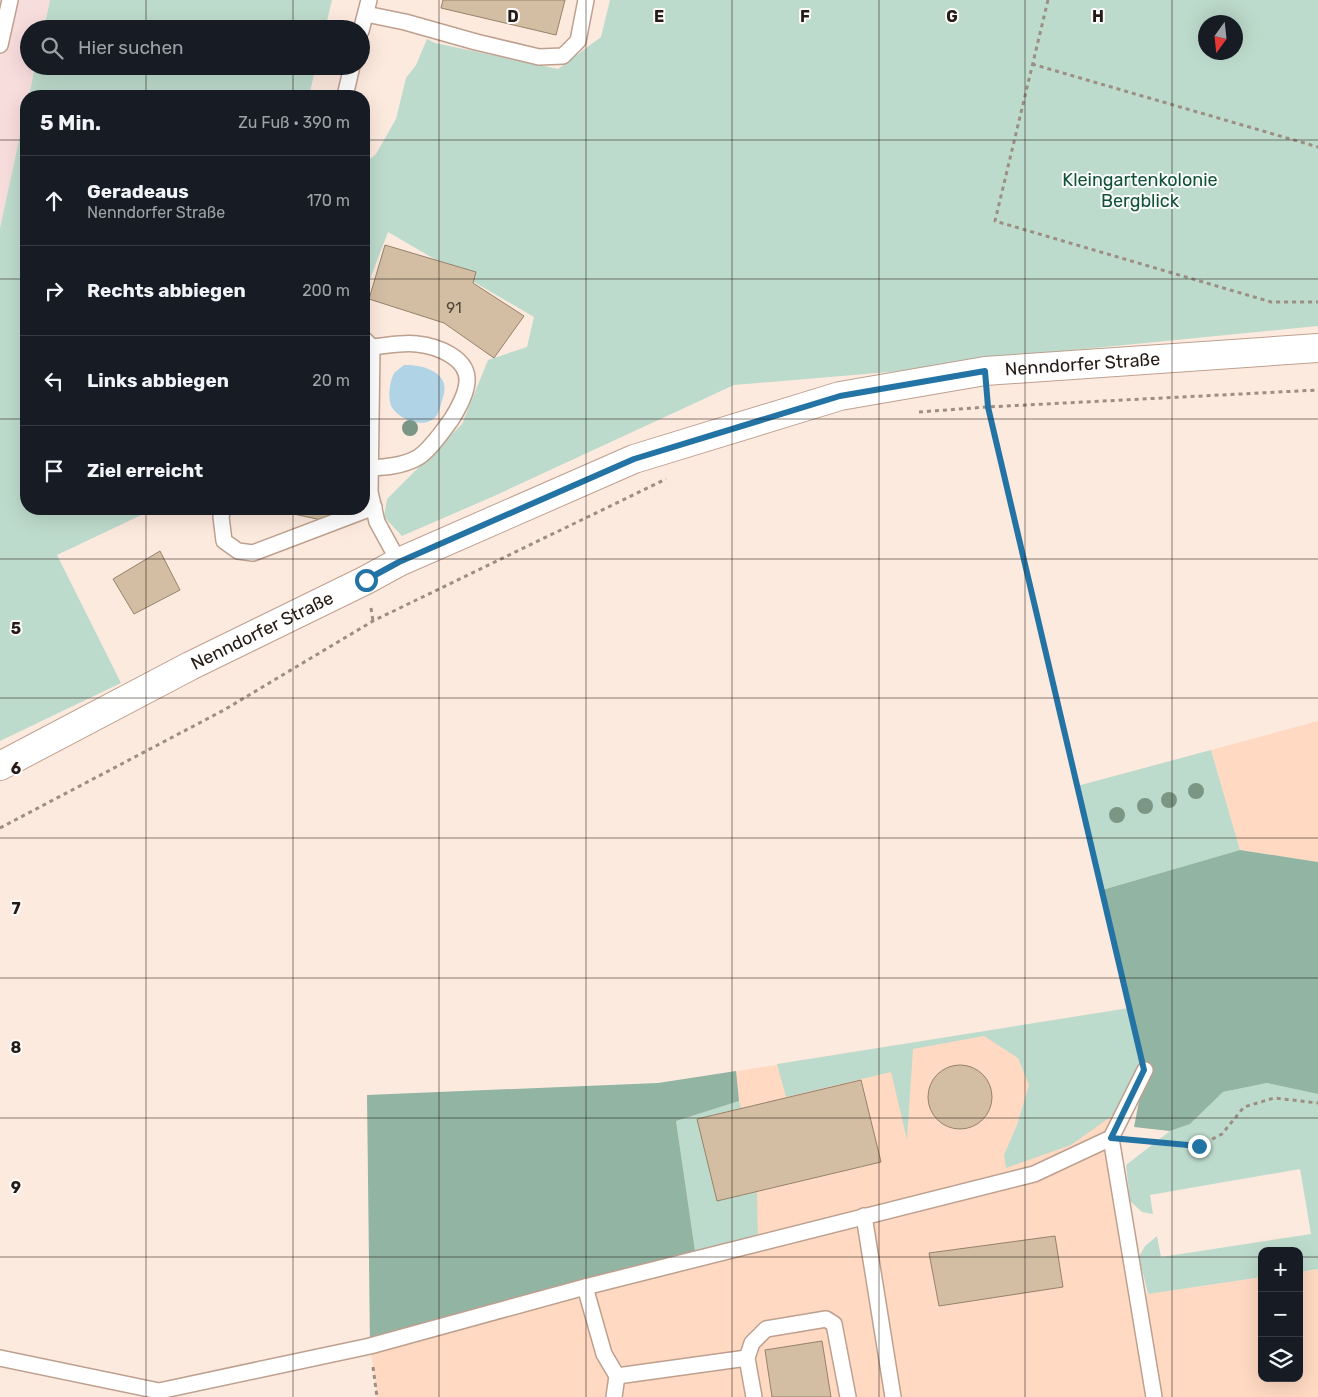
<!DOCTYPE html>
<html lang="de">
<head>
<meta charset="utf-8">
<style>
	body { margin:0; font-family:Rubik,sans-serif; background:#20242c; color:#f1f3f6 }
	.controls { position:absolute; right:15px; bottom:15px; display:grid; overflow:hidden; border-radius:10px; box-shadow:0 5px 20px #0002 }
	.controls button { width:45px; height:45px; display:grid; place-items:center; padding:0; border:0; border-bottom:1px solid #363941; background:#171b24; color:#f1f3f6; font:25px sans-serif }
	.compass { position:absolute; left:1198px; top:15px; width:45px; height:45px; border-radius:50%; background:#171b24; box-shadow:0 5px 20px #0002; rotate:195deg }
	.stop { position:absolute; width:15px; height:15px; margin:-11px; border:4px solid #2374a5; border-radius:50%; background:#fff }
	.stop.end { background:#2374a5; border-color:#fff; box-shadow:0 1px 5px #0008 }
	.list { margin:0; padding:0; list-style:none }
	h2 { display:flex; justify-content:space-between; align-items:center; height:65px; margin:0; padding:0 20px; font-size:21px }
	h2 small { font-size:16px; font-weight:400; color:#9ea1a6 }
	.list li { display:grid; grid-template-columns:32px 1fr auto; gap:15px; align-items:center; box-sizing:border-box; height:90px; padding:0 20px; border-top:1px solid #363941 }
	.list b { display:block; font-size:19px; white-space:nowrap }
	.list p { margin:0; font-size:16px; white-space:nowrap; color:#9ea1a6 }
	.list em { font-size:16px; font-style:normal; color:#9ea1a6 }
	.icon { flex:none; width:28px; height:28px; fill:none; stroke:currentColor; stroke-width:2; stroke-linecap:round; stroke-linejoin:round }
	.map { position:relative; flex:none; width:1318px; height:1397px; overflow:hidden }
	.search { position:absolute; background:#171b24; box-shadow:0 5px 20px #0002; left:20px; top:20px; width:350px; height:55px; display:flex; align-items:center; gap:12px; box-sizing:border-box; padding:0 18px; border-radius:28px; color:#9ea1a6; font-size:19px }
	.panel { position:absolute; background:#171b24; box-shadow:0 5px 20px #0002; left:20px; top:90px; width:350px; height:425px; border-radius:20px }
	.map>svg:first-child { display:block }
	.commercial { fill:#f8dddd }
	.built { fill:#ffd9c2 }
	.green { fill:#bddbcc; fill-rule:evenodd }
	.forest { fill:#91b4a3 }
	.water { fill:#b0d3e6 }
	.building { fill:#d3bea4; stroke:#958269 }
	.lines { fill:none; stroke-linecap:round; stroke-linejoin:round }
	.lane-casing { stroke:#bea08f; stroke-width:18 }
	.secondary-casing { stroke:#bea08f; stroke-width:30 }
	.path { stroke:#9d8e84; stroke-width:3; stroke-dasharray:4 4; stroke-linecap:butt }
	.lane { stroke:#fff; stroke-width:15 }
	.secondary { stroke:#fff; stroke-width:28 }
	.tree { fill:#7b9684 }
	.route { stroke:#2374a5; stroke-width:6 }
	.grid { fill:none; stroke:#261b14; stroke-width:1; stroke-opacity:0.55 }
	.labels { text-anchor:middle; stroke-width:4; stroke-linejoin:round; paint-order:stroke }
	.number-label { font-size:15px; fill:#514438 }
	.park-label { font-size:18px; fill:#10523a; stroke:#fbfbfb }
	.street-label { font-size:18px; fill:#261b14; stroke:#fbfbfb }
	.grid-label { font-size:16px; text-anchor:middle; font-weight:bold; fill:#261b14; stroke:#fbfbfb; stroke-width:4; stroke-linejoin:round; paint-order:stroke }
</style>
</head>
<body>
<div class="map">
<svg width="1318" height="1397" viewBox="0 0 1318 1397">
	<rect width="100%" height="100%" fill="#fdeadf"/>
	<polygon class="commercial" points="0,0 50,0 44,29 29,29 29,66 35,66 29,96 26,96 26,108 0,228"/>
	<g class="built">
		<polygon points="1318,721 1318,862 1240,850 1211,750"/>
		<polygon points="1129,1008 1145,1070 1111,1138 1138,1295 1262,1277 1262,1378 1299,1378 1299,1272 1318,1269 1318,1397 377,1397 370,1346 670,1082"/>
	</g>
	<g class="green">
		<polygon points="50,0 332,0 325,29 44,29"/>
		<path d="M610 0H1318V326L973 360 936 368 734 385 492 497 402 536 384 517 387 499 462 424 488 360 527 347 534 317 388 232 364 295V164L376 154 396 119 406 78 416 65 427 39 435 43 558 69 601 37ZM1206 22H1236V52H1206Z"/>
		<polygon points="35,66 316,66 309,96 29,96"/>
		<polygon points="26,108 26,509 154,509 57,555 121,683 0,741 0,228"/>
		<polygon points="1211,750 1240,850 1102,890 1077,786"/>
		<polygon points="1129,1008 1145,1070 1116,1113 1071,1145 1006,1168 1004,1155 1017,1125 1029,1085 1018,1058 984,1036 913,1049 907,1140 891,1072 786,1097 777,1064"/>
		<polygon points="1267,1083 1318,1094 1318,1269 1299,1272 1299,1251 1262,1251 1262,1277 1148,1294 1139,1257 1145,1246 1157,1236 1161,1257 1311,1234 1300,1169 1150,1195 1153,1214 1142,1212 1130,1201 1126,1165 1170,1131 1190,1124 1223,1092"/>
		<polygon points="739,1101 741,1108 697,1119 717,1201 757,1192 758,1243 696,1258 676,1121"/>
	</g>
	<g class="forest">
		<polygon points="1240,850 1318,862 1318,1094 1267,1083 1223,1092 1190,1124 1170,1131 1134,1127 1145,1070 1102,890"/>
		<polygon points="736,1071 739,1101 676,1121 696,1258 370,1346 367,1095 658,1083"/>
	</g>
	<path class="water" d="M404 365C423 364 452 373 443 397 441 403 440 410 437 415 427 430 402 421 393 409 387 401 389 380 395 372 398 370 401 367 404 365Z"/>
	<g class="building">
		<polygon points="443,0 565,0 556,35 441,8"/>
		<polygon points="385,245 476,272 473,283 524,316 494,358 444,323 369,299"/>
		<polygon points="270,509 334,509 331,522"/>
		<polygon points="160,551 180,590 134,614 113,579"/>
		<circle cx="960" cy="1097" r="32"/>
		<polygon points="861,1080 881,1162 717,1201 697,1119"/>
		<polygon points="1055,1236 1063,1287 939,1306 929,1253"/>
		<polygon points="822,1341 831,1397 772,1397 765,1350"/>
	</g>
	<g class="lines">
		<g class="lane-casing">
			<g id="lane">
				<polyline points="366,14 405,22 476,42 539,57 563,56 578,41 586,0"/>
				<polyline points="361,31 369,0"/>
				<polyline points="0,45 10,0"/>
				<polyline points="345,96 352,66"/>
				<polyline points="364,339 372,347 370,492 377,522 399,562"/>
				<path d="M370 468C386 467 401 466 415 459 427 454 443 431 451 420 458 409 466 395 467 382 469 358 437 346 417 344 403 342 386 346 372 347"/>
				<polyline points="223,509 221,517 224,541 238,551 253,553 374,507"/>
				<polyline points="1111,1138 1154,1397"/>
				<polyline points="864,1216 893,1397"/>
				<polyline points="585,1287 604,1354 617,1376 747,1358"/>
				<polyline points="0,1358 159,1391 370,1346 585,1287 1034,1174 1111,1138 1145,1070"/>
				<polyline points="614,1397 617,1376"/>
				<polyline points="754,1397 747,1358 752,1343 766,1329 826,1319 834,1324 848,1397"/>
			</g>
		</g>
		<g class="secondary-casing">
			<g id="secondary">
				<path id="s1" d="M0 766 190 666 366 580 399 562 634 459 840 396 985 371 1318 348"/>
			</g>
		</g>
		<g class="path">
			<polyline points="1048,0 995,221 1271,302 1318,302"/>
			<polyline points="1032,64 1318,147"/>
			<polyline points="987,397 987,407 1140,1050"/>
			<polyline points="919,412 987,407 1318,390"/>
			<polyline points="371,608 373,621"/>
			<polyline points="0,828 224,710 373,621 666,479"/>
			<polyline points="1134,1141 1199,1146 1222,1134 1244,1107 1274,1098 1318,1103"/>
			<polyline points="373,1367 377,1397"/>
		</g>
		<use href="#lane" class="lane"/>
		<use href="#secondary" class="secondary"/>
	</g>
	<g class="tree">
		<circle cx="410" cy="428" r="8"/>
		<circle cx="1196" cy="791" r="8"/>
		<circle cx="1169" cy="800" r="8"/>
		<circle cx="1145" cy="806" r="8"/>
		<circle cx="1117" cy="815" r="8"/>
	</g>
	<g class="lines">
		<polyline class="route" points="366,580 399,562 634,459 840,396 985,371 988,407 1144,1070 1111,1138 1199,1146"/>
	</g>
	<path class="grid" d="M146 0V29M293 0V29M439 0V1397M586 0V1397M732 0V1397M879 0V1397M1025 0V1397M1172 0V1397M146 66V96M293 66V96M0 140H26M364 140H1318M0 279H26M364 279H1318M0 419H26M364 419H1318M146 509V1397M293 509V1397M0 559H1318M0 698H1318M0 838H1318M0 978H1318M0 1118H1318M0 1257H1262M1299 1257H1318"/>
	<g class="labels">
		<g class="number-label">
			<text x="454" y="313">91</text>
		</g>
		<g class="park-label">
			<text x="1140" y="186">Kleingartenkolonie<tspan x="1140" dy="21">Bergblick</tspan></text>
		</g>
		<g class="street-label">
			<text dy="6" stroke="none"><textPath href="#s1" startOffset="1165">Nenndorfer Straße</textPath></text>
			<text dy="6" stroke="none"><textPath href="#s1" startOffset="295">Nenndorfer Straße</textPath></text>
		</g>
	</g>
	<g class="grid-label">
		<text x="513" y="22">D</text>
		<text x="659" y="22">E</text>
		<text x="805" y="22">F</text>
		<text x="952" y="22">G</text>
		<text x="1098" y="22">H</text>
		<text x="16" y="634">5</text>
		<text x="16" y="774">6</text>
		<text x="16" y="914">7</text>
		<text x="16" y="1053">8</text>
		<text x="16" y="1193">9</text>
	</g>
</svg>
<div class="controls">
<button>+</button>
<button>−</button>
<button><svg class="icon" aria-label="layers" viewBox="0 0 24 24"><path d="M12 4l9 5-9 5-9-5zM3 14l9 5 9-5"/></svg></button>
</div>
<svg class="compass" viewBox="-18 -18 36 36"><path d="M0-13l5 13h-10z" fill="#e53935"/><path d="M0 13l5-13h-10z" fill="#9ea1a6"/></svg>
<div class="stop" style="left:366px;top:580px"></div>
<div class="stop end" style="left:1199px;top:1146px"></div>
<div class="search"><svg class="icon" aria-label="search" viewBox="0 0 24 24"><circle cx="10" cy="10" r="6"/><path d="M15 15l6 6"/></svg>Hier suchen</div>
<section class="panel">
<h2>5 Min.<small>Zu Fuß · 390 m</small></h2>
<ul class="list">
<li><svg class="icon" aria-label="ahead" viewBox="0 0 24 24"><path d="M12 20V5M6 11l6-6 6 6"/></svg><div><b>Geradeaus</b><p>Nenndorfer Straße</p></div><em>170 m</em></li>
<li><svg class="icon" aria-label="right" viewBox="0 0 24 24"><path d="M7 20v-9h11M14 6l5 5-5 5"/></svg><div><b>Rechts abbiegen</b></div><em>200 m</em></li>
<li><svg class="icon" aria-label="left" viewBox="0 0 24 24"><path d="M17 20v-9H6M10 6l-5 5 5 5"/></svg><div><b>Links abbiegen</b></div><em>20 m</em></li>
<li><svg class="icon" aria-label="arrive" viewBox="0 0 24 24"><path d="M6 21V4h12l-3 4 3 4H6"/></svg><div><b>Ziel erreicht</b></div></li>
</ul>
</section>
</div>
</body>
</html>
